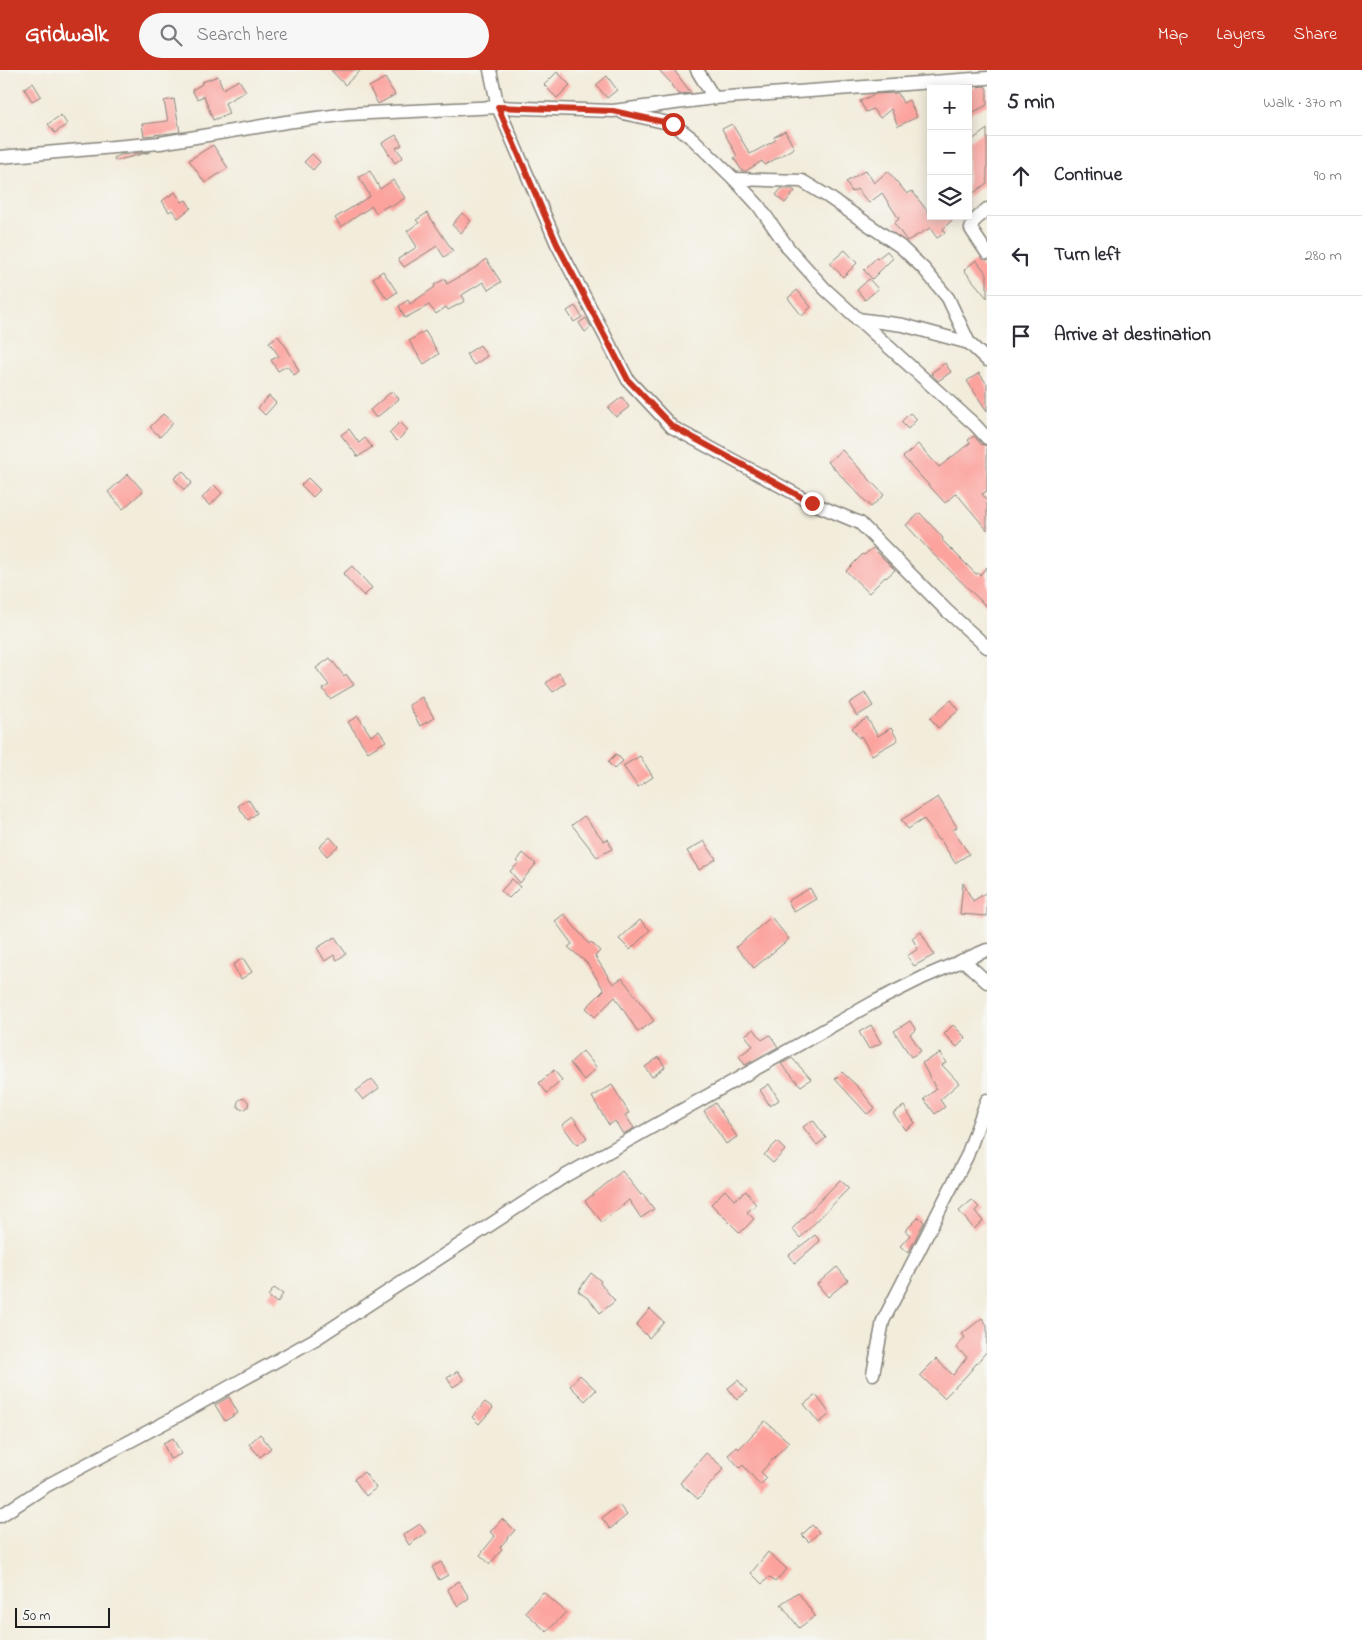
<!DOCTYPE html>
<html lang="en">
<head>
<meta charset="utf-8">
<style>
	body { margin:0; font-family:"Indie Flower",sans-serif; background:#f7f7f7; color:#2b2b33 }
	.controls { position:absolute; right:15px; top:15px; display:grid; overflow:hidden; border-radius:0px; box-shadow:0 2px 12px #0003 }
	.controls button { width:45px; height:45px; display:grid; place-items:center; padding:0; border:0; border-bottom:1px solid #e1e1e2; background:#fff; color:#2b2b33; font:25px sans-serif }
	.scale { position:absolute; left:15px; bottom:12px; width:95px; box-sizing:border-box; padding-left:5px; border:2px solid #1c1c1c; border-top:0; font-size:14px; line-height:18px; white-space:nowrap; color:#1c1c1c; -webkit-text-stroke:4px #f6f6f2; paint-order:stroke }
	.stop { position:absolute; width:15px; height:15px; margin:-11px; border:4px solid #c8321e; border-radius:50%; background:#fff }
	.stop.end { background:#c8321e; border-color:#fff; box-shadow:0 1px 5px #0008 }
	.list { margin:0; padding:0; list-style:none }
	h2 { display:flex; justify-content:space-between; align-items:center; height:65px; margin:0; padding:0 20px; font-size:21px }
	h2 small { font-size:16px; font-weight:400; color:#7c7c81 }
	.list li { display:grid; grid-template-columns:32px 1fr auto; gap:15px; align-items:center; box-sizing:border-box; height:80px; padding:0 20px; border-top:1px solid #e1e1e2 }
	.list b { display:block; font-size:19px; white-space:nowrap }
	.list em { font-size:16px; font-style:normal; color:#7c7c81 }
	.icon { flex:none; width:28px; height:28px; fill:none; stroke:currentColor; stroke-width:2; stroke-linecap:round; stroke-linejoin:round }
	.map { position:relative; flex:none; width:987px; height:1570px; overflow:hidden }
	header { display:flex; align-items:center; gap:30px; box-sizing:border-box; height:70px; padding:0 25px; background:#c8321e; color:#fff }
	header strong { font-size:24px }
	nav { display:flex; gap:28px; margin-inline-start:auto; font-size:18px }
	.search { width:350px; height:45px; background:#f7f7f7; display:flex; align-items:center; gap:12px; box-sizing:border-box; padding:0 18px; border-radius:28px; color:#7c7c81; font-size:19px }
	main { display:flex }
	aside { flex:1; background:#fff }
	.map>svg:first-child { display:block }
	.building { fill:#fca39e }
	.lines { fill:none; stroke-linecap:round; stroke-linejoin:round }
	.minor-casing { stroke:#87847c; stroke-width:15 }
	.minor { stroke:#fff; stroke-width:12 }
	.route { stroke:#c8321e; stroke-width:6 }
</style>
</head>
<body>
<header>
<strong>Gridwalk</strong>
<div class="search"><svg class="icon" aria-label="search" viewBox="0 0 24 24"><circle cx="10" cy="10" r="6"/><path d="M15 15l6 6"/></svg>Search here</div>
<nav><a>Map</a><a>Layers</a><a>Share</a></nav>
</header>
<main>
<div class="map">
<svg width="987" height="1570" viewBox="0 0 987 1570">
	<rect width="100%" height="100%" fill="#f6f6f2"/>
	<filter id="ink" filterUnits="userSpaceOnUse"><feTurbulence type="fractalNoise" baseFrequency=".02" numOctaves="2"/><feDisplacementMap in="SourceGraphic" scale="10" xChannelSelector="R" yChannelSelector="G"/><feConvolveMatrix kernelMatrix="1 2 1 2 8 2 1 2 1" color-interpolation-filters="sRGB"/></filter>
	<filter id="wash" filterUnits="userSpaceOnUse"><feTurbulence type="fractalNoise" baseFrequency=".0096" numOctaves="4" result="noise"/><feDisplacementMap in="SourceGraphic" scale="20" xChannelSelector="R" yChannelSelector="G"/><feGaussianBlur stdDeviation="1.12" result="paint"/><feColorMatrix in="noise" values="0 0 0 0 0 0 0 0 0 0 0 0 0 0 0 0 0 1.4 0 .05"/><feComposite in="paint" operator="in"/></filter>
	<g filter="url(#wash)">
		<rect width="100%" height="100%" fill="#f2ecdb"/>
		<g id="blocks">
			<g class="building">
				<polygon points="331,0 361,0 345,15"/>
				<polygon points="659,0 674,0 691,23 678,24 671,15 672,14"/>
				<polygon points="557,2 570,15 557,28 544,15"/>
				<polygon points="218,6 223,19 239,10 246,21 225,33 229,44 213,50 204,26 197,29 192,20 202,14 202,12"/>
				<polygon points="607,6 617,20 607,28 596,15"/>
				<polygon points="385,8 395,25 378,34 369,17"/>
				<polygon points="33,13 41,26 32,31 24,18"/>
				<polygon points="985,16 987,19 987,35 968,45 968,20 974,17"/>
				<polygon points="898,23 903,33 909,30 917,47 898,56 891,39 880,48 873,39 866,42 860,31 875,24"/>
				<polygon points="174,29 180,62 144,66 142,54 168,51 164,31"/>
				<polygon points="61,45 67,54 55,63 48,54"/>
				<polygon points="732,54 750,84 776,70 774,67 785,61 794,78 765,95 762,91 746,101 742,101 734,88 737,86 722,59"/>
				<polygon points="987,59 987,113 968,127 968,73"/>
				<polygon points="396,65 402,75 396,78 403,87 395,93 382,73"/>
				<polygon points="213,75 228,98 205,113 189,90"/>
				<polygon points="150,82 115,91 114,88 120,85"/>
				<polygon points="312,84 320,92 313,100 304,92"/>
				<polygon points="866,100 874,113 888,101 907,124 912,121 931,146 956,146 943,159 945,163 937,168 930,158 907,171 894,153 899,149 882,123 869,133 857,119 852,122 846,112"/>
				<polygon points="370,101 380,119 393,110 405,128 391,137 389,135 376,143 372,136 341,157 335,148 370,126 359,107"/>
				<polygon points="781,119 792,119 795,121 785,133 776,125"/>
				<polygon points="175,122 182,132 186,130 191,138 178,148 172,140 169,142 162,131"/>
				<polygon points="427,143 453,181 444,187 437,176 404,197 398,189 417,177 407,161 419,153 416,150"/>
				<polygon points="462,143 471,151 461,163 452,155"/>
				<polygon points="845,180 857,193 843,207 830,193"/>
				<polygon points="887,181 893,188 872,209 864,200 876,188 877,189"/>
				<polygon points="486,189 501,212 488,220 483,212 462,225 465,231 448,240 446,237 436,244 429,235 405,248 399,236 408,230 410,234 435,217 434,215 445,209 447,214 478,196"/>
				<polygon points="976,190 987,204 987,228 964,200"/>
				<polygon points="383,201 397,222 387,229 373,208"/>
				<polygon points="869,209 878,219 865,230 857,220"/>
				<polygon points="797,220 811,237 802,246 788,228"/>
				<polygon points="575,236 582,247 574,252 567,241"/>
				<polygon points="586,248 591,257 585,262 579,253"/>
				<polygon points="425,261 439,284 424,294 409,271"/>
				<polygon points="278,266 287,278 299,301 294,305 287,296 278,301 271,290 279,286 269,272"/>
				<polygon points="480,275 487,286 474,295 466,284"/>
				<polygon points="945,293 951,302 938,311 931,303"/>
				<polygon points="979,303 987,314 987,341 967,311"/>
				<polygon points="392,321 399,329 376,348 370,340"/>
				<polygon points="269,326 276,333 265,345 258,338"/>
				<polygon points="622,327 629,337 616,347 608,338"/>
				<polygon points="910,343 917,349 908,359 901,352"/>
				<polygon points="163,344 173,353 160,367 150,357"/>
				<polygon points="400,352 408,360 397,371 389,363"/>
				<polygon points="349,359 359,373 365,368 372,377 358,387 341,365"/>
				<polygon points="974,366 981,374 987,376 987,421 982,424 987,430 987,460 956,423 945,433 903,387 918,374 939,397 970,373 968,370"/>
				<polygon points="842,380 884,425 871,437 828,392"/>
				<polygon points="183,401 192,413 184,420 174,408"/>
				<polygon points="128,404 143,421 123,439 108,422"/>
				<polygon points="308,408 320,420 313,427 301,415"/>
				<polygon points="214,415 222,423 210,436 202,428"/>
				<polygon points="920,443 943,468 942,470 976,504 978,503 980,505 987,497 987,537 930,481 906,455"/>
				<polygon points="873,478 895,500 886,508 885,507 869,523 846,501 863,484 864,485"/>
				<polygon points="352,496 372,518 364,526 343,504"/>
				<polygon points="330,588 344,606 346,604 354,615 330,629 323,619 329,615 316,598"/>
				<polygon points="559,603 566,613 553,622 546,613"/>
				<polygon points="865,623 873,636 857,646 849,633"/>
				<polygon points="422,627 434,648 420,656 409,635"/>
				<polygon points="951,630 959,640 938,658 930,648"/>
				<polygon points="358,646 371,666 379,661 386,671 368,682 348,652"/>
				<polygon points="867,648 878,666 891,658 898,670 872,685 861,666 859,668 852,658"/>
				<polygon points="616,684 623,691 614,699 608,692"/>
				<polygon points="640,686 653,707 638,717 623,696"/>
				<polygon points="938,727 957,757 953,760 969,784 955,793 940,769 938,770 924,749 908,759 901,750"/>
				<polygon points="248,729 257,743 248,750 238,736"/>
				<polygon points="584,746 604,771 608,769 612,779 597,787 572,755"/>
				<polygon points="330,767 338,776 327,786 319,777"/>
				<polygon points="704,771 716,789 699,800 687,781"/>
				<polygon points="523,783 536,794 520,813 510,801 519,793 517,791"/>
				<polygon points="512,809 520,817 509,828 501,821"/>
				<polygon points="963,813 973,831 987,822 987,846 960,844"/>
				<polygon points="810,818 816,829 794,842 788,831"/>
				<polygon points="564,844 589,874 591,872 600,881 595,886 613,914 622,908 654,951 638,962 615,927 595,947 586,938 604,920 587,893 568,877 572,874 555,851"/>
				<polygon points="771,847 789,869 754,898 736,877"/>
				<polygon points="640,850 650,860 630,880 619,869"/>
				<polygon points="921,862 934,885 914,896 907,886 918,879 912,868"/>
				<polygon points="335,867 346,884 337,890 334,885 325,891 317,878"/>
				<polygon points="243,888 252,902 241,909 233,895"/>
				<polygon points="910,951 916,960 910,964 921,981 911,987 894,961"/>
				<polygon points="871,955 881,973 869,979 859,962"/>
				<polygon points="953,955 966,968 957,977 944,964"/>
				<polygon points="754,959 762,970 770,965 778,977 745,995 739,986 753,976 745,965"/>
				<polygon points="583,981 597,998 584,1010 570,993"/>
				<polygon points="940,983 946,993 942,995 959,1013 940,1030 945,1037 935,1044 924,1029 936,1019 922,993"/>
				<polygon points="659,987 665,997 652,1007 645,997"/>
				<polygon points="792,988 811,1009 801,1016 781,994"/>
				<polygon points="554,1000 562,1010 547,1023 539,1013"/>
				<polygon points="842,1002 857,1016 875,1038 867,1044 835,1009"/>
				<polygon points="372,1009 379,1018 363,1030 356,1021"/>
				<polygon points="769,1014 779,1030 770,1036 760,1020"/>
				<polygon points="612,1015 629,1043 625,1045 634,1058 623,1064 615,1051 609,1055 592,1027"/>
				<circle cx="243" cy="1034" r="5.5"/>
				<polygon points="715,1033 737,1067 726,1074 704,1041"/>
				<polygon points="904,1036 915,1053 905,1060 893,1043"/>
				<polygon points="573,1047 587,1068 577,1075 562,1055"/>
				<polygon points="813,1050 826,1068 817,1075 803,1057"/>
				<polygon points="777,1072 785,1080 773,1093 764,1085"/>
				<polygon points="622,1101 641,1125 643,1124 654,1139 641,1148 629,1130 602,1152 585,1131"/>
				<polygon points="840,1110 849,1118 800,1168 792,1159"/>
				<polygon points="725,1120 734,1130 746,1121 756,1135 747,1142 754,1149 740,1163 711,1134"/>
				<polygon points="972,1130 979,1137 975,1141 983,1151 974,1159 959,1141"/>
				<polygon points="919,1147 924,1152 908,1183 900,1176 910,1165 905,1161"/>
				<polygon points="815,1165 820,1171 795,1193 789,1185"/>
				<polygon points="837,1197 848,1210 828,1227 817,1214"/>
				<polygon points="591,1203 601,1211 600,1213 615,1231 600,1243 590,1230 578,1221"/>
				<polygon points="274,1218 283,1224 277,1233 268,1226"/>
				<polygon points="650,1239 664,1252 649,1268 636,1255"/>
				<polygon points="982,1248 987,1255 987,1281 966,1306 944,1328 920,1305 936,1289 953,1305 967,1287 956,1278 965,1267 962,1264"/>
				<polygon points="458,1301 464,1310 453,1317 447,1308"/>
				<polygon points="580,1305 596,1320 585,1331 570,1316"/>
				<polygon points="738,1310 747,1321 737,1330 728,1318"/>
				<polygon points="816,1325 830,1344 819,1353 804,1334"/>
				<polygon points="229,1327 238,1343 225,1351 215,1335"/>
				<polygon points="485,1332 493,1338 479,1354 472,1347"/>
				<polygon points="765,1351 789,1372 761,1402 767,1408 760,1415 743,1395 740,1398 728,1385 737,1377 739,1379"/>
				<polygon points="260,1364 271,1378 260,1387 249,1374"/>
				<polygon points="173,1368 181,1384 170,1389 163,1373"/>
				<polygon points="706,1383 724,1398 698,1429 680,1413"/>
				<polygon points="364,1402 376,1418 366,1426 354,1409"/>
				<polygon points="619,1435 627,1445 610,1459 602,1448"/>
				<polygon points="502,1449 515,1460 500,1477 502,1479 490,1494 480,1485 495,1466 490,1462"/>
				<polygon points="420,1454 426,1463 409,1475 403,1465"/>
				<polygon points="812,1455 819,1462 809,1472 802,1465"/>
				<polygon points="768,1482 787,1499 775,1512 769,1507 762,1514 751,1503"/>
				<polygon points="441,1492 448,1505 439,1510 432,1497"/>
				<polygon points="459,1511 469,1528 458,1536 447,1519"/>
				<polygon points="543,1522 566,1542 547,1562 525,1542"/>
				<polygon points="798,1522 815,1546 799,1558 781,1534"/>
			</g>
		</g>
	</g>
	<g filter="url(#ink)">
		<use href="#blocks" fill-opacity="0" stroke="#87847c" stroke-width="1"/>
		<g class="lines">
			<g class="minor-casing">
				<g id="minor">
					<polyline points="490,0 498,37 557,174 628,310 672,357 812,433 860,453 947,541 987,577"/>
					<polyline points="697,0 714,28"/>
					<polyline points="623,43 673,54 693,69 734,109 758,135 789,179 825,219 975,355 987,368"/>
					<polyline points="0,87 160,73 286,52 348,44 498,37 613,41 714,28 987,8"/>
					<polyline points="734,109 802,111 827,126 901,177 924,199 948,228 969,273"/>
					<polyline points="987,139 973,152 971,159 987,183"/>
					<polyline points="857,249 903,255 969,273 987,290"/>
					<polyline points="963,890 987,912"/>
					<polyline points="873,1304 883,1251 967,1086 987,1030"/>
					<polyline points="0,1446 46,1416 181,1344 317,1268 565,1106 876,931 924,907 987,880"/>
				</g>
			</g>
			<use href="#minor" class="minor"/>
		</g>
	</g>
	<g class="lines" filter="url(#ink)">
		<polyline class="route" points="673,54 613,41 498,37 557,174 628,310 672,356 812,433"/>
	</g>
</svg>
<div class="controls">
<button>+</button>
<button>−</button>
<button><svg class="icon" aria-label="layers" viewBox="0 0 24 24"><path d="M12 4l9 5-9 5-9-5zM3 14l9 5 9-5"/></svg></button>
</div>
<div class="scale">50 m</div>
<div class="stop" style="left:673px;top:54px"></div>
<div class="stop end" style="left:812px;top:433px"></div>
</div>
<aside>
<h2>5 min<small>Walk · 370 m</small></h2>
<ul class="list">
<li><svg class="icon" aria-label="ahead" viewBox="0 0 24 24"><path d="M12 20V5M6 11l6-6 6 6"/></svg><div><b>Continue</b></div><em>90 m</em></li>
<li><svg class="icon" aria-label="left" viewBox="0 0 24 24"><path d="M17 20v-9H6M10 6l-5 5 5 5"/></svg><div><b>Turn left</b></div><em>280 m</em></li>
<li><svg class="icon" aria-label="arrive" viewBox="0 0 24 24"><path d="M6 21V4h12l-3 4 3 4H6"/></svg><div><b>Arrive at destination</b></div></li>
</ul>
</aside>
</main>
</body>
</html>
